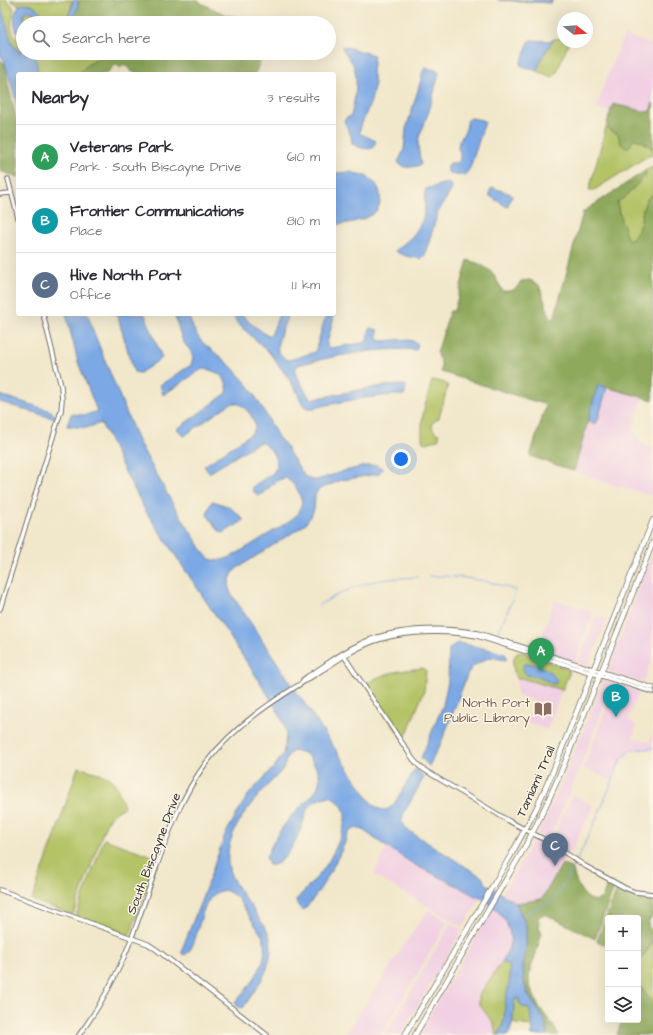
<!DOCTYPE html>
<html lang="en">
<head>
<meta charset="utf-8">
<style>
	body { margin:0; font-family:"Architects Daughter",sans-serif; background:#f7f7f7; color:#2b2b33 }
	.controls { position:absolute; right:12px; bottom:12px; display:grid; overflow:hidden; border-radius:4px; box-shadow:0 4px 16px #0002 }
	.controls button { width:36px; height:36px; display:grid; place-items:center; padding:0; border:0; border-bottom:1px solid #e1e1e2; background:#fff; color:#2b2b33; font:20px sans-serif }
	.compass { position:absolute; left:557px; top:12px; width:36px; height:36px; border-radius:50%; background:#fff; box-shadow:0 4px 16px #0002; rotate:107deg }
	.you { position:absolute; left:401px; top:459px; width:14px; height:14px; margin:-10px; border:3px solid #fff; border-radius:50%; background:#1a73e8; box-shadow:0 0 0 6px #1a73e833 }
	.badge { display:grid; place-items:center; width:26px; height:26px; border-radius:50%; background:#7c3aed; color:#fff; font-size:13px; font-weight:700 }
	.pin { position:absolute; translate:-50% -33px; filter:drop-shadow(0 1px 2px #0008) }
	.pin::after { content:''; position:absolute; top:21px; width:14px; height:12px; background:inherit; clip-path:polygon(0 0,100% 0,50% 100%) }
	.list { margin:0; padding:0; list-style:none }
	h2 { display:flex; justify-content:space-between; align-items:center; height:52px; margin:0; padding:0 16px; font-size:17px }
	h2 small { font-size:13px; font-weight:400; color:#7c7c81 }
	.list li { display:grid; grid-template-columns:26px 1fr auto; gap:12px; align-items:center; box-sizing:border-box; height:64px; padding:0 16px; border-top:1px solid #e1e1e2 }
	.list b { display:block; font-size:15px; white-space:nowrap }
	.list p { margin:0; font-size:13px; white-space:nowrap; color:#7c7c81 }
	.list em { font-size:13px; font-style:normal; color:#7c7c81 }
	.icon { flex:none; width:22px; height:22px; fill:none; stroke:currentColor; stroke-width:2; stroke-linecap:round; stroke-linejoin:round }
	.map { position:relative; flex:none; width:653px; height:1035px; overflow:hidden }
	.search { position:absolute; background:#fff; box-shadow:0 4px 16px #0002; left:16px; top:16px; width:320px; height:44px; display:flex; align-items:center; gap:10px; box-sizing:border-box; padding:0 14px; border-radius:22px; color:#7c7c81; font-size:15px }
	.panel { position:absolute; background:#fff; box-shadow:0 4px 16px #0002; left:16px; top:72px; width:320px; height:244px; border-radius:4px }
	.map>svg:first-child { display:block }
	.built { fill:#f1d0e3 }
	.green { fill:#b3c366; stroke:#6f7748 }
	.forest { fill:#8ea95b; stroke:#5c6a43 }
	.water { fill:#7ba9e5; stroke:#536a88 }
	.lines { fill:none; stroke-linecap:round; stroke-linejoin:round }
	.stream { stroke:#7ba9e5; stroke-width:1 }
	.tertiary-casing { stroke:#706d63; stroke-width:5.5 }
	.primary-casing { stroke:#706d63; stroke-width:6 }
	.tertiary { stroke:#fff; stroke-width:3.5 }
	.primary { stroke:#fff; stroke-width:4.5 }
	.labels { text-anchor:middle; stroke-width:3; stroke-linejoin:round; paint-order:stroke }
	.education-label { font-size:13px; fill:#785e54; stroke:#fcf5e5; text-anchor:end }
	.street-label { font-size:13px; fill:#2b2b2b; stroke:#fcf5e5 }
</style>
</head>
<body>
<div class="map">
<svg width="653" height="1035" viewBox="0 0 653 1035">
	<rect width="100%" height="100%" fill="#fcf5e5"/>
	<filter id="ink" filterUnits="userSpaceOnUse"><feTurbulence type="fractalNoise" baseFrequency=".025" numOctaves="2"/><feDisplacementMap in="SourceGraphic" scale="8" xChannelSelector="R" yChannelSelector="G"/><feConvolveMatrix kernelMatrix="1 2 1 2 8 2 1 2 1" color-interpolation-filters="sRGB"/></filter>
	<filter id="wash" filterUnits="userSpaceOnUse"><feTurbulence type="fractalNoise" baseFrequency=".012" numOctaves="4" result="noise"/><feDisplacementMap in="SourceGraphic" scale="16" xChannelSelector="R" yChannelSelector="G"/><feGaussianBlur stdDeviation="0.9" result="paint"/><feColorMatrix in="noise" values="0 0 0 0 0 0 0 0 0 0 0 0 0 0 0 0 0 1.4 0 .05"/><feComposite in="paint" operator="in"/></filter>
	<g filter="url(#wash)">
		<rect width="100%" height="100%" fill="#f1e7cb"/>
		<g class="built">
			<polygon points="624,35 653,45 653,103 651,110 647,112 613,104 611,112 596,109 612,63"/>
			<polygon points="607,387 643,397 632,430 644,445 653,448 653,496 601,481 574,471 588,420 590,422 597,422 598,421"/>
			<polygon points="653,552 653,656 643,683 608,672 637,592"/>
			<polygon points="555,600 593,612 575,662 536,650"/>
			<polygon points="596,616 607,620 588,666 578,663"/>
			<polygon points="521,678 562,690 547,730 527,722 535,701 517,695 516,679"/>
			<polygon points="604,680 613,683 612,687 570,792 548,840 537,834 545,821"/>
			<polygon points="616,684 639,691 628,720 636,725 633,738 649,742 653,732 653,751 644,749 632,751 627,753 618,769 613,781 583,768"/>
			<polygon points="572,795 591,804 593,806 573,848 569,854 551,842"/>
			<polygon points="536,837 548,843 567,856 557,873 542,899 516,903 502,894"/>
			<polygon points="387,847 415,865 458,886 475,896 480,898 463,927 374,875"/>
			<polygon points="494,907 506,921 511,937 509,948 504,959 479,995 488,1016 494,1024 496,1035 418,1035"/>
			<polygon points="428,909 448,922 381,1035 345,1035"/>
			<polygon points="451,923 462,930 401,1035 385,1035"/>
		</g>
		<g class="green">
			<path d="M0 0H7L12 5 14 10C12 20 8 32 18 39L22 59 13 49 0 7Z"/>
			<path d="M10 0H72C72 8 68 17 63 23H50C43 16 34 11 25 7 20 4 15 4 10 0Z"/>
			<path d="M25 12C32 12 39 16 40 23H23V15Z"/>
			<polygon points="563,38 563,42 569,42 556,74 552,77 537,71 542,57 554,39"/>
			<polygon points="32,53 116,53 103,56 80,72 80,74 39,74"/>
			<path d="M608 120C611 137 626 135 639 140 644 142 648 146 653 149V153L594 190H589Z"/>
			<path d="M653 166V194C640 201 644 218 638 230 637 233 635 235 634 238L628 240 625 233 624 226 621 222 617 202 645 176 646 175 645 171Z"/>
			<path d="M432 381C437 380 444 382 448 385L447 389 439 418 433 422C431 428 433 431 439 434V438L437 440 426 443 423 442 422 440V421L424 409Z"/>
			<path d="M522 652 566 668 569 670V674L562 690 521 678 516 679C514 671 510 660 517 653Z"/>
			<path d="M423 668 426 671 424 691 406 736 404 738H401L366 684C383 672 403 670 423 668Z"/>
			<path d="M78 767C89 771 108 773 115 784 119 790 121 799 124 807L115 812 107 821 73 915 32 900 41 874 42 872 54 839Z"/>
			<polygon points="104,839 158,858 130,935 76,916"/>
			<path d="M653 938V1002C639 987 638 983 638 962 645 955 651 947 653 938Z"/>
			<polygon points="502,962 509,965 510,978 504,1020 502,1028 498,1035 496,1035 494,1024 479,1004 479,995"/>
			<path d="M516 998H518C520 1004 521 1007 528 1008L530 1011 532 1026 516 1024 512 1022 514 1001Z"/>
		</g>
		<g class="forest">
			<polygon points="79,0 199,0 199,2 226,15 270,23 71,23 77,8"/>
			<path d="M116 53H264L255 74H136C131 72 128 66 123 65L120 68 117 65H115L106 74H80C84 62 105 56 116 53Z"/>
			<polygon points="0,60 5,64 8,84 18,127 18,177 0,171"/>
			<polygon points="653,103 653,150 653,149 642,141 634,139 629,147 625,147 621,144 618,134 609,130 608,128 609,124 608,120 613,104 647,112 651,110"/>
			<path d="M645 171 646 175 645 176 625 197 617 202 619 214 621 215V222L624 225 625 233 628 240 633 238C635 234 638 231 639 227 643 216 642 200 653 194V400L598 385 574 471 530 456 546 405 441 372V362L437 353 450 311H454L468 260 480 264 492 272 503 291C513 291 516 290 521 281L530 280 539 285 549 314 554 319 583 212Z"/>
			<path d="M562 864 573 869C574 874 575 880 578 885 581 892 591 905 600 899 605 895 605 888 609 882L615 885 595 939 547 915 544 914 538 917 541 936 529 975V984L538 1005 554 1027 559 1035H547C547 1016 530 1003 525 985 520 966 529 945 526 926 524 919 519 911 516 903L542 899Z"/>
			<path d="M618 887 631 895 653 899V916L649 920 648 927C649 929 652 932 653 934 653 943 644 956 638 962V970V918H608V946L597 941Z"/>
			<polygon points="638,979 643,992 653,1002 653,1035 617,1035 622,1020 638,1020"/>
		</g>
		<g class="water">
			<polygon points="73,0 78,0 78,7 71,23 65,23 71,10"/>
			<polygon points="498,0 553,0 551,3"/>
			<path d="M0 4 12 44 20 53C22 40 12 27 15 14 16 11 18 8 19 5L27 4 32 5 54 23H43C41 17 33 11 27 10L24 14 23 53H33L36 59 38 74H18V110L16 101 4 60 0 55Z"/>
			<polygon points="554,39 542,57 537,71 520,65 528,44 530,40 551,41"/>
			<path d="M342 46 374 55 372 73 375 83 371 101 361 126 359 133 376 141 373 148C366 150 357 148 352 143L351 136 344 121 346 118 351 116C354 102 359 81 354 67 352 59 343 54 342 46Z"/>
			<path d="M425 68 436 70 439 73 429 111 419 137 418 146 421 165C413 167 403 170 398 162L404 150 406 129 418 90 423 71Z"/>
			<path d="M471 118 482 120 485 122 484 125 470 168 465 175C458 176 454 175 448 172V165L450 163H457L460 160V152L458 148 459 142 466 129 468 119Z"/>
			<path d="M351 172C356 174 364 174 369 178 371 179 376 184 377 186 383 195 381 208 373 214 363 221 345 224 334 225V173Z"/>
			<path d="M446 182 452 186V189L438 212 425 255 421 259 406 256 396 252 395 250C412 239 425 225 425 204 425 199 424 194 426 189L443 184Z"/>
			<polygon points="492,188 494,188 511,194 512,195 508,206 507,207 490,196 489,194 490,190"/>
			<path d="M66 314H88L91 325 104 358 138 441 170 499 204 553 210 559 214 560H222L231 557 277 529 292 519 299 513 302 501 298 491 294 485 286 478 278 480 259 496 253 491 252 487 273 473 277 466C275 454 272 449 261 442L254 445 209 473 204 466 252 433C253 431 254 430 255 428 256 419 243 402 234 403 233 403 228 405 228 405L184 436 177 429 227 393C227 391 228 389 227 387 226 375 212 369 202 369L163 395 160 385 191 365 193 358 190 350 183 342 174 314H188C192 325 194 332 202 342L230 365 249 386 264 411 278 437 286 446 290 454 304 475 307 478 312 480H317L344 471 366 466 376 465 382 468V470L378 474 342 480 319 489 315 495 314 509 312 514 306 523 303 526 236 569C230 576 228 583 230 592L370 801C378 810 385 814 394 804L415 769 424 777 403 815 402 821 404 827 409 831 482 877 486 884 516 903 526 926V946L523 967 524 983 528 995 544 1019 547 1028V1035H531L533 1029 530 1011 528 1008C521 1007 520 1004 518 998H516L514 1001 513 1020 509 1035H498L502 1028 504 1020 505 1003 510 978 509 965 502 962 509 948 511 937 506 921 496 909 482 898 475 896 458 886 415 865 384 845 363 830 358 828C355 829 352 829 349 832 346 836 345 844 342 849 331 871 320 893 303 911 299 908 297 905 296 900 305 890 315 880 323 870 331 859 347 828 345 815 345 807 337 799 330 796 323 798 314 800 309 807 305 814 303 824 300 831 295 842 283 868 269 865L266 858C273 840 283 825 296 811 304 803 316 795 319 783 321 775 317 769 313 763 308 754 303 751 293 751 291 753 289 755 287 757 286 761 285 765 283 769 276 778 266 786 258 796 238 819 216 853 235 883 238 889 243 895 247 901 251 906 254 911 257 916 264 925 271 933 271 946 271 972 256 988 243 1008L237 1006 235 1003C250 985 271 963 263 937L238 899 234 895 225 890C222 891 218 891 216 893 197 905 200 946 185 955L182 954V949L203 896 225 835 240 808 249 794 275 766 283 754 286 737 285 727 280 715 260 682 145 510 124 470 101 423 86 428 67 426 71 414 86 415 97 411 78 362Z"/>
			<polygon points="117,314 145,314 162,358 140,373 134,372"/>
			<path d="M233 314H242L249 322 268 336 272 333 279 314H288C286 322 275 344 278 351 280 354 284 358 287 360L293 359 315 352 326 315 334 317 327 343V346L330 348 364 343 367 340 370 328 378 330C378 334 376 339 381 341 393 341 408 336 418 344L416 350C380 347 333 356 298 365L295 370 296 374 308 396 312 399 375 387 398 385H406L405 394 403 395H392L365 398 346 401 313 408H307L304 406 301 402 296 390 288 378 269 352 237 323Z"/>
			<path d="M598 385 607 387 598 420C596 425 592 424 588 420Z"/>
			<polygon points="0,395 51,411 56,416 55,419 0,402"/>
			<path d="M212 501C225 504 234 509 243 519V521L225 532 223 533 220 532 207 515 208 511Z"/>
			<path d="M458 643C474 646 490 649 505 654L506 655 507 659 505 660 490 657 473 666 468 673 447 728 440 745 429 766 421 758 443 705 448 681 449 649 452 646Z"/>
			<path d="M524 664C537 662 550 670 557 680L556 683 554 684C548 683 545 679 540 677 536 675 531 677 527 675 524 673 523 670 523 666Z"/>
		</g>
		<g class="lines">
			<g class="stream">
				<path d="M429 576C459 576 489 579 516 591L499 631"/>
				<path d="M319 605C337 594 359 584 380 580 392 578 405 578 417 577"/>
				<polyline points="522,915 550,902 558,895 579,856 598,815 613,780 620,760 631,750 653,748"/>
			</g>
		</g>
	</g>
	<g filter="url(#ink)">
		<g class="lines">
			<g class="tertiary-casing">
				<g id="tertiary">
					<polyline points="8,179 18,218"/>
					<polyline points="0,194 11,193"/>
					<polyline points="0,609 61,411 62,400 61,386 43,314"/>
					<polyline points="344,656 413,759 419,766 426,771 509,821 549,842 585,866 625,888 635,892 653,894"/>
					<path d="M303 680 308 676C325 666 340 653 358 645 391 628 441 626 478 633L653 688"/>
					<polyline points="0,890 148,944 157,950 267,1035"/>
					<path d="M79 1035C97 1011 112 984 124 957 136 929 145 900 155 871 169 832 181 797 206 763 242 715 296 688 344 656 356 649 368 642 381 639 409 631 449 630 477 636L592 673 653 692"/>
				</g>
			</g>
			<g class="primary-casing">
				<g id="primary">
					<polyline points="405,1035 511,855 536,809 553,771 653,520"/>
					<path d="M415 1035 518 859C547 809 568 756 589 702 611 649 632 595 653 542"/>
				</g>
			</g>
			<use href="#tertiary" class="tertiary"/>
			<use href="#primary" class="primary"/>
		</g>
	</g>
	<defs>
		<g id="library-bare" transform="scale(1.38)"><path d="M-6-4Q-3-5.5-.7-3.5V5Q-3 3-6 4ZM6-4Q3-5.5 .7-3.5V5Q3 3 6 4Z" fill="#8d6e63" stroke="#fcf5e5" stroke-width="2.5" paint-order="stroke"/></g>
	</defs>
	<g fill-rule="evenodd">
		<use href="#library-bare" x="543" y="709"/>
	</g>
	<g class="labels">
		<g class="education-label">
			<text x="530" y="707">North Port<tspan x="530" dy="15">Public Library</tspan></text>
		</g>
		<g class="street-label">
			<text transform="translate(535 781) rotate(-66)" y="5">Tamiami Trail</text>
			<text transform="translate(153 853) rotate(-69)" y="5">South Biscayne Drive</text>
		</g>
	</g>
</svg>
<div class="controls">
<button>+</button>
<button>−</button>
<button><svg class="icon" aria-label="layers" viewBox="0 0 24 24"><path d="M12 4l9 5-9 5-9-5zM3 14l9 5 9-5"/></svg></button>
</div>
<svg class="compass" viewBox="-18 -18 36 36"><path d="M0-13l5 13h-10z" fill="#e53935"/><path d="M0 13l5-13h-10z" fill="#7c7c81"/></svg>
<div class="you"></div>
<div class="pin badge" style="left:541px;top:671px;background:#2e9e5b">A</div>
<div class="pin badge" style="left:616px;top:717px;background:#0f9aa8">B</div>
<div class="pin badge" style="left:555px;top:866px;background:#5c6f8a">C</div>
<div class="search"><svg class="icon" aria-label="search" viewBox="0 0 24 24"><circle cx="10" cy="10" r="6"/><path d="M15 15l6 6"/></svg>Search here</div>
<section class="panel">
<h2>Nearby<small>3 results</small></h2>
<ul class="list">
<li><span class="badge" style="background:#2e9e5b">A</span><div><b>Veterans Park</b><p>Park · South Biscayne Drive</p></div><em>610 m</em></li>
<li><span class="badge" style="background:#0f9aa8">B</span><div><b>Frontier Communications</b><p>Place</p></div><em>810 m</em></li>
<li><span class="badge" style="background:#5c6f8a">C</span><div><b>Hive North Port</b><p>Office</p></div><em>1.1 km</em></li>
</ul>
</section>
</div>
</body>
</html>
